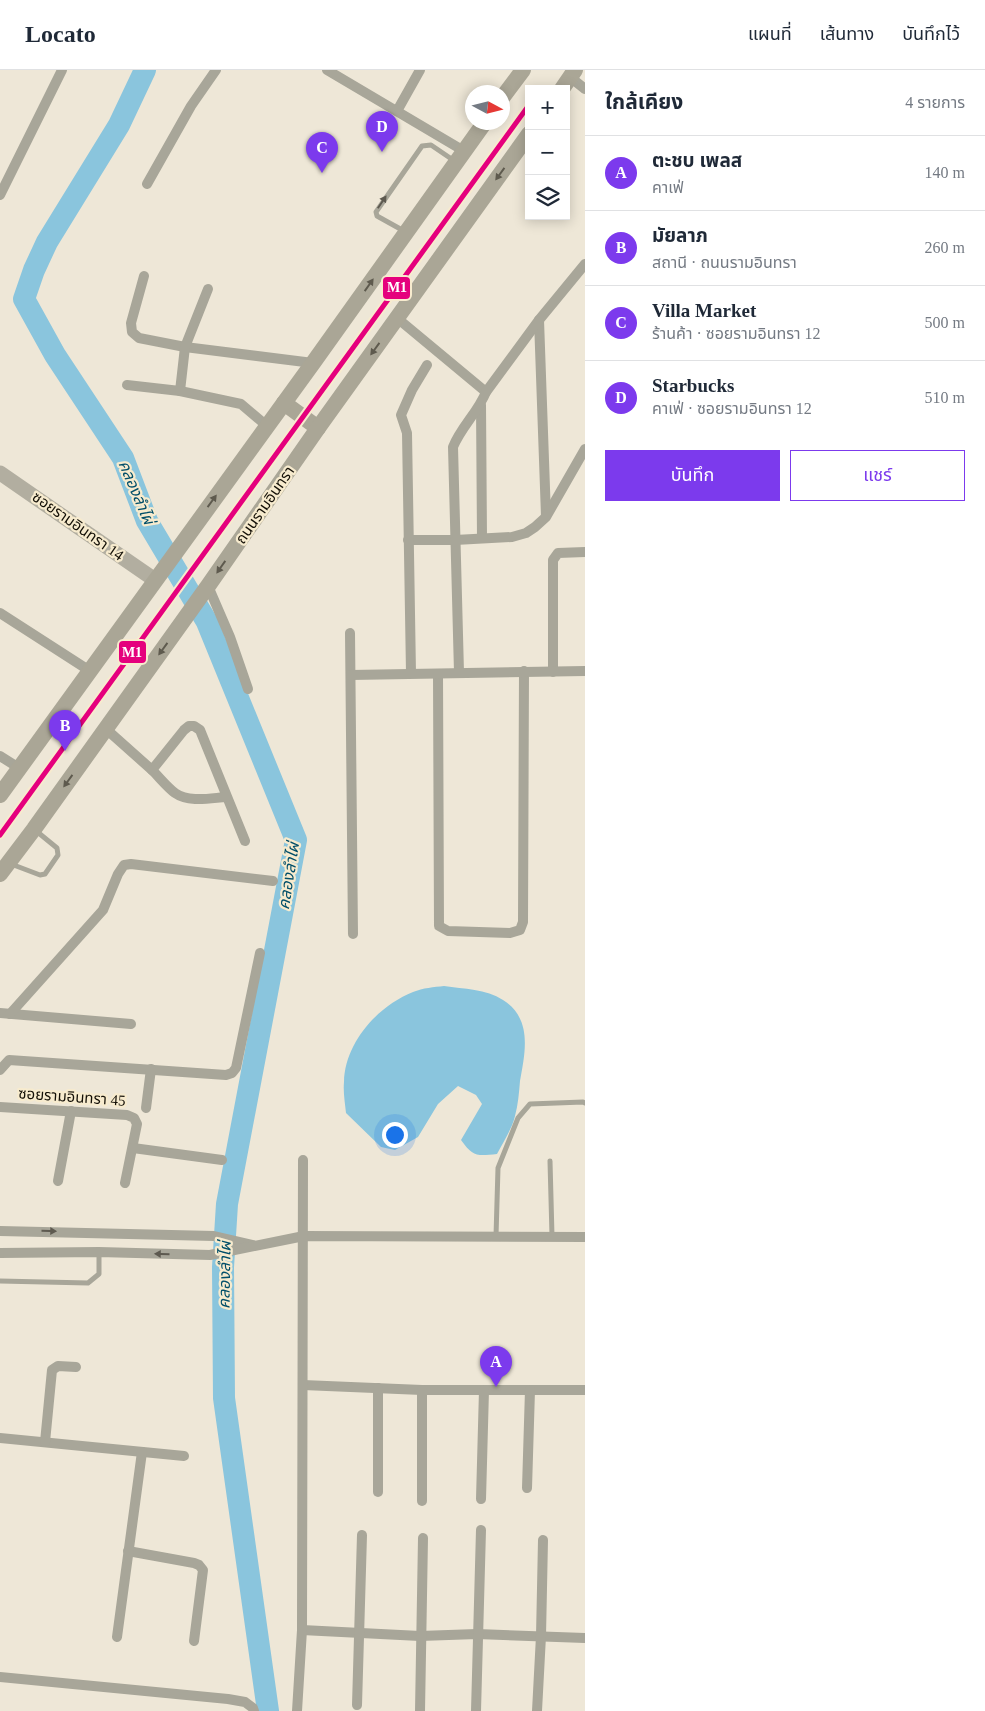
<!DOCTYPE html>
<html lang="th">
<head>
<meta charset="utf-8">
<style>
	body { margin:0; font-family:"Times New Roman","Noto Sans Thai",serif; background:#f2f2f3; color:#1f2937 }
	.controls { position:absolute; right:15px; top:15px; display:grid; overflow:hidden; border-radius:0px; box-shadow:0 2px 12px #0003 }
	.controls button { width:45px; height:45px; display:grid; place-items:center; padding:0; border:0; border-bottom:1px solid #e0e1e3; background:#fff; color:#1f2937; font:25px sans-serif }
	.compass { position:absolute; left:465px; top:15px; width:45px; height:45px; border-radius:50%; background:#fff; box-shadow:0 2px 12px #0003; rotate:97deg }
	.you { position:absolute; left:394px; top:1064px; width:18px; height:18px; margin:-12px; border:4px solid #fff; border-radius:50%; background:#1a73e8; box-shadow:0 0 0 8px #1a73e833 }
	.badge { display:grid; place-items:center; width:32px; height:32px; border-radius:50%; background:#7c3aed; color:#fff; font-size:16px; font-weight:700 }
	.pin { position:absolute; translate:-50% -41px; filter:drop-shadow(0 1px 2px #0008) }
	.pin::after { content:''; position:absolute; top:26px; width:18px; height:15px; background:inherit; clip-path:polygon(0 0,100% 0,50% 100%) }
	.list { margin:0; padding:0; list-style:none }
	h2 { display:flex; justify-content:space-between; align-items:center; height:65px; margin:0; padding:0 20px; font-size:21px }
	h2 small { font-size:16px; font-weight:400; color:#747a83 }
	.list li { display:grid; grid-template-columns:32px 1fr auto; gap:15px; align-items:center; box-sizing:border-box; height:75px; padding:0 20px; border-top:1px solid #e0e1e3 }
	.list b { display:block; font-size:19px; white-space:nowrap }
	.list p { margin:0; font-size:16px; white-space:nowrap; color:#747a83 }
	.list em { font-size:16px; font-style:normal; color:#747a83 }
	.actions { display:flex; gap:10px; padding:15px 20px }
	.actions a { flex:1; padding:11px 0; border:1px solid #7c3aed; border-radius:0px; text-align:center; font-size:18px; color:#7c3aed }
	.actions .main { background:#7c3aed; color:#fff }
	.icon { flex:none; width:28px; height:28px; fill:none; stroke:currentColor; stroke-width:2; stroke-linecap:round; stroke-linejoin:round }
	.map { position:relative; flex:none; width:585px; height:1641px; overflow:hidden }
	header { display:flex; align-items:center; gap:30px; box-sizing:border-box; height:70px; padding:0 25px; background:#fff; border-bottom:1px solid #e0e1e3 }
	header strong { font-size:24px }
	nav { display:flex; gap:28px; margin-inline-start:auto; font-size:18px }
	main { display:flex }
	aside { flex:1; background:#fff }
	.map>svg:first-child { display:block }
	.water { fill:#8ac5dd }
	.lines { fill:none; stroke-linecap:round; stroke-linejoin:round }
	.river { stroke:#8ac5dd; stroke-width:22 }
	.lane { stroke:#a8a699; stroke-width:5 }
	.street { stroke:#a8a699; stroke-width:10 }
	.secondary { stroke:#b2aea0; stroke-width:15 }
	.primary { stroke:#aaa696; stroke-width:16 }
	.metro-1-casing { stroke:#f7ebce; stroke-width:9 }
	.metro-1 { stroke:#e5007d; stroke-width:5 }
	.oneway { fill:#5e5a4e }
	.oneway2 { fill:#5e5a50 }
	.labels { text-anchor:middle; stroke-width:4.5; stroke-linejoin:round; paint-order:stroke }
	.street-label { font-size:15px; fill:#130f06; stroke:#f7ebce }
	.water-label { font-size:16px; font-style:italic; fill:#004e69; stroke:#f7ebce }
	.line-badge { stroke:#f7ebce; stroke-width:2 }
	.badge-label { font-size:14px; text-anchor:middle; font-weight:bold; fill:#fff }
</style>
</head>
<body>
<header>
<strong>Locato</strong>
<nav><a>แผนที่</a><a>เส้นทาง</a><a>บันทึกไว้</a></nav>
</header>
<main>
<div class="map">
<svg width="585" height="1641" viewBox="0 0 585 1641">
	<rect width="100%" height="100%" fill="#eee7d7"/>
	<path class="water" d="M444 916C464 919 486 919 503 930 533 949 525 983 520 1011 519 1023 518 1035 515 1046 512 1059 503 1072 497 1084 477 1086 473 1087 461 1070L482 1034 476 1025 458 1016 438 1034 418 1067 395 1080 381 1077 346 1043C345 1033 343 1022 344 1012 345 972 378 936 413 922 423 918 434 917 444 916Z"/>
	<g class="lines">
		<polyline class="river" points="145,0 119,55 47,172 34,200 24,229 55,285 123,388 147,451 207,552 296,770 227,1134 223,1197 224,1328 268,1641"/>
		<g class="lane">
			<polyline points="404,161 377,146 376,142 422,76 431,75 453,90"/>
			<polyline points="11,794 40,805 45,804 58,785 57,778 35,760"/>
			<polyline points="550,1091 552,1166"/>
			<polyline points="496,1166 498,1098 518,1048 530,1034 583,1032 585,1033"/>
			<polyline points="0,1211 88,1213 99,1204 99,1182"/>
		</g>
		<g class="street">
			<polyline points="327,0 464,81"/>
			<polyline points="570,7 585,19"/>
			<polyline points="397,41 420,0"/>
			<polyline points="147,114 191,36 216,0"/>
			<polyline points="0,125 62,0"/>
			<polyline points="144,206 131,253 132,262 139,268 185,277 313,293"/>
			<polyline points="397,248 486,322"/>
			<polyline points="539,250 546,446"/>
			<polyline points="127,315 180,321 185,277 208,219"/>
			<polyline points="180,321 241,334 267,356"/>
			<polyline points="481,335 482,468"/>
			<polyline points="408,470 455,470 512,467 526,463 535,457 546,447 585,379"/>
			<polyline points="208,516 230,567 248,619"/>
			<polyline points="0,543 90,601"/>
			<polyline points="350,563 353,864"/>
			<path d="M459 602 453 377C461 357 478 342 486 322L539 250 585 194"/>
			<polyline points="553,602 553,490 558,483 585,482"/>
			<polyline points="411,603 407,363 401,345 412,320 427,295"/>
			<polyline points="438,604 439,856 448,861 510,863 520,860 523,852 524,601"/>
			<polyline points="351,605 585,601"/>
			<polyline points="106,659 152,700 184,660 189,656 194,656 200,660 245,771"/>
			<polyline points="0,686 19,698"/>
			<path d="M152 700C160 708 167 717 175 723 189 733 211 728 226 727"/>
			<polyline points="0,943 131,954"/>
			<polyline points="10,944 103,840 118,804 124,795 131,794 273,811"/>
			<polyline points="0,1000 9,990 226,1005 232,1003 236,998 260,883"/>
			<polyline points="0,1037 127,1045 134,1048 137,1054 125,1113"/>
			<polyline points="146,1038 151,999"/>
			<polyline points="133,1078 222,1090"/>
			<polyline points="58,1111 71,1041"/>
			<polyline points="0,1161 214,1166 253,1175"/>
			<polyline points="0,1183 99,1182 210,1185 304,1166 585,1167"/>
			<polyline points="303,1315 422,1320 585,1320"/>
			<polyline points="0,1368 184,1386"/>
			<polyline points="45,1372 52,1300 58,1296 76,1297"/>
			<polyline points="527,1418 530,1320"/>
			<polyline points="378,1422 378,1318"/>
			<polyline points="481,1429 484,1320"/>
			<polyline points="422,1431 422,1320"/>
			<polyline points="128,1481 194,1493 199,1495 203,1500 194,1571"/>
			<polyline points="302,1560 420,1566 477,1564 585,1568"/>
			<polyline points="117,1567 142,1382"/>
			<polyline points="0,1607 228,1629 245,1632 253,1638 254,1641"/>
			<polyline points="357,1635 362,1465"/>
			<polyline points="297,1641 302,1560 303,1090"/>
			<polyline points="420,1641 423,1468"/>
			<polyline points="476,1641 481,1460"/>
			<polyline points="537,1641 541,1566 543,1470"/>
		</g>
		<polyline class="secondary" points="0,403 155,510"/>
		<g class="primary">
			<polyline points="562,19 575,0"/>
			<polyline points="502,28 523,0"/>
			<polyline points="284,333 318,358"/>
			<polyline points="0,725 313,293 485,52"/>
			<polyline points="0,804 34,759 208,516 318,358 529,64"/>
		</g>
		<g class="metro-1-casing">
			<polyline id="metro-1" points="0,765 529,35"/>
		</g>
		<use href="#metro-1" class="metro-1"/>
	</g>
	<defs><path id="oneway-solid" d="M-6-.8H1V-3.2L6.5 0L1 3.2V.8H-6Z" transform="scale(1.25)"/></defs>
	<g class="oneway">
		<use href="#oneway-solid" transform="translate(500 104) rotate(126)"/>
		<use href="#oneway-solid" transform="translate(369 215) rotate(-55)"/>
		<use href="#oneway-solid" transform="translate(375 279) rotate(126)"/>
		<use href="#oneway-solid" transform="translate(212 431) rotate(-54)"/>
		<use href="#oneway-solid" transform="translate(221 497) rotate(125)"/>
		<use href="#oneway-solid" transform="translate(163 579) rotate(126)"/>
		<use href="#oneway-solid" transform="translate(68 711) rotate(126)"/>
	</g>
	<g class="oneway2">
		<use href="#oneway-solid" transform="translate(382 132) rotate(-56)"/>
		<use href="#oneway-solid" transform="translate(49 1161) rotate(1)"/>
		<use href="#oneway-solid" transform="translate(162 1184) rotate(-179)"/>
	</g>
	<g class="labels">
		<g class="street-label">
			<text transform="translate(265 435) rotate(-55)" y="5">ถนนรามอินทรา</text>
			<text transform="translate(78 456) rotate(35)" y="5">ซอยรามอินทรา 14</text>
			<text transform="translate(72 1027) rotate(4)" y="5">ซอยรามอินทรา 45</text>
		</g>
		<g class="water-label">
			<text transform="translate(137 422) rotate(67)" y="6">คลองลำไผ่</text>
			<text transform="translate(288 806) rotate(-81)" y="6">คลองลำไผ่</text>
			<text transform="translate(224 1205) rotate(-89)" y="6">คลองลำไผ่</text>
		</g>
	</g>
	<g class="line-badge">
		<rect x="382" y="206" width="29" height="24" rx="5" fill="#e5007d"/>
		<rect x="118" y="570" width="29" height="24" rx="5" fill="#e5007d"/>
	</g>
	<g class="badge-label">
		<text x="397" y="222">M1</text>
		<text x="132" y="587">M1</text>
	</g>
</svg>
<div class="controls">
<button>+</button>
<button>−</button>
<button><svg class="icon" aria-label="layers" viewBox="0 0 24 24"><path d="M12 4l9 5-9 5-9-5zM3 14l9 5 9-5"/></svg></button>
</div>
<svg class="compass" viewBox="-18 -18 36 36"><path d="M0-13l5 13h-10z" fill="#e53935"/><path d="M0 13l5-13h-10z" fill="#747a83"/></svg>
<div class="you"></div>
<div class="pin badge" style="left:496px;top:1317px">A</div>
<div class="pin badge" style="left:65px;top:681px">B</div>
<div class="pin badge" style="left:322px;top:103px">C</div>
<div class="pin badge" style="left:382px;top:82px">D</div>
</div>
<aside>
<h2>ใกล้เคียง<small>4 รายการ</small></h2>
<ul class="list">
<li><span class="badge">A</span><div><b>ตะชบ เพลส</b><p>คาเฟ่</p></div><em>140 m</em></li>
<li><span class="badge">B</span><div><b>มัยลาภ</b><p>สถานี · ถนนรามอินทรา</p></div><em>260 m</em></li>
<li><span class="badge">C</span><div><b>Villa Market</b><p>ร้านค้า · ซอยรามอินทรา 12</p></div><em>500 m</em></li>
<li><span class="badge">D</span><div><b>Starbucks</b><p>คาเฟ่ · ซอยรามอินทรา 12</p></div><em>510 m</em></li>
</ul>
<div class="actions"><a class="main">บันทึก</a><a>แชร์</a></div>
</aside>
</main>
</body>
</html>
